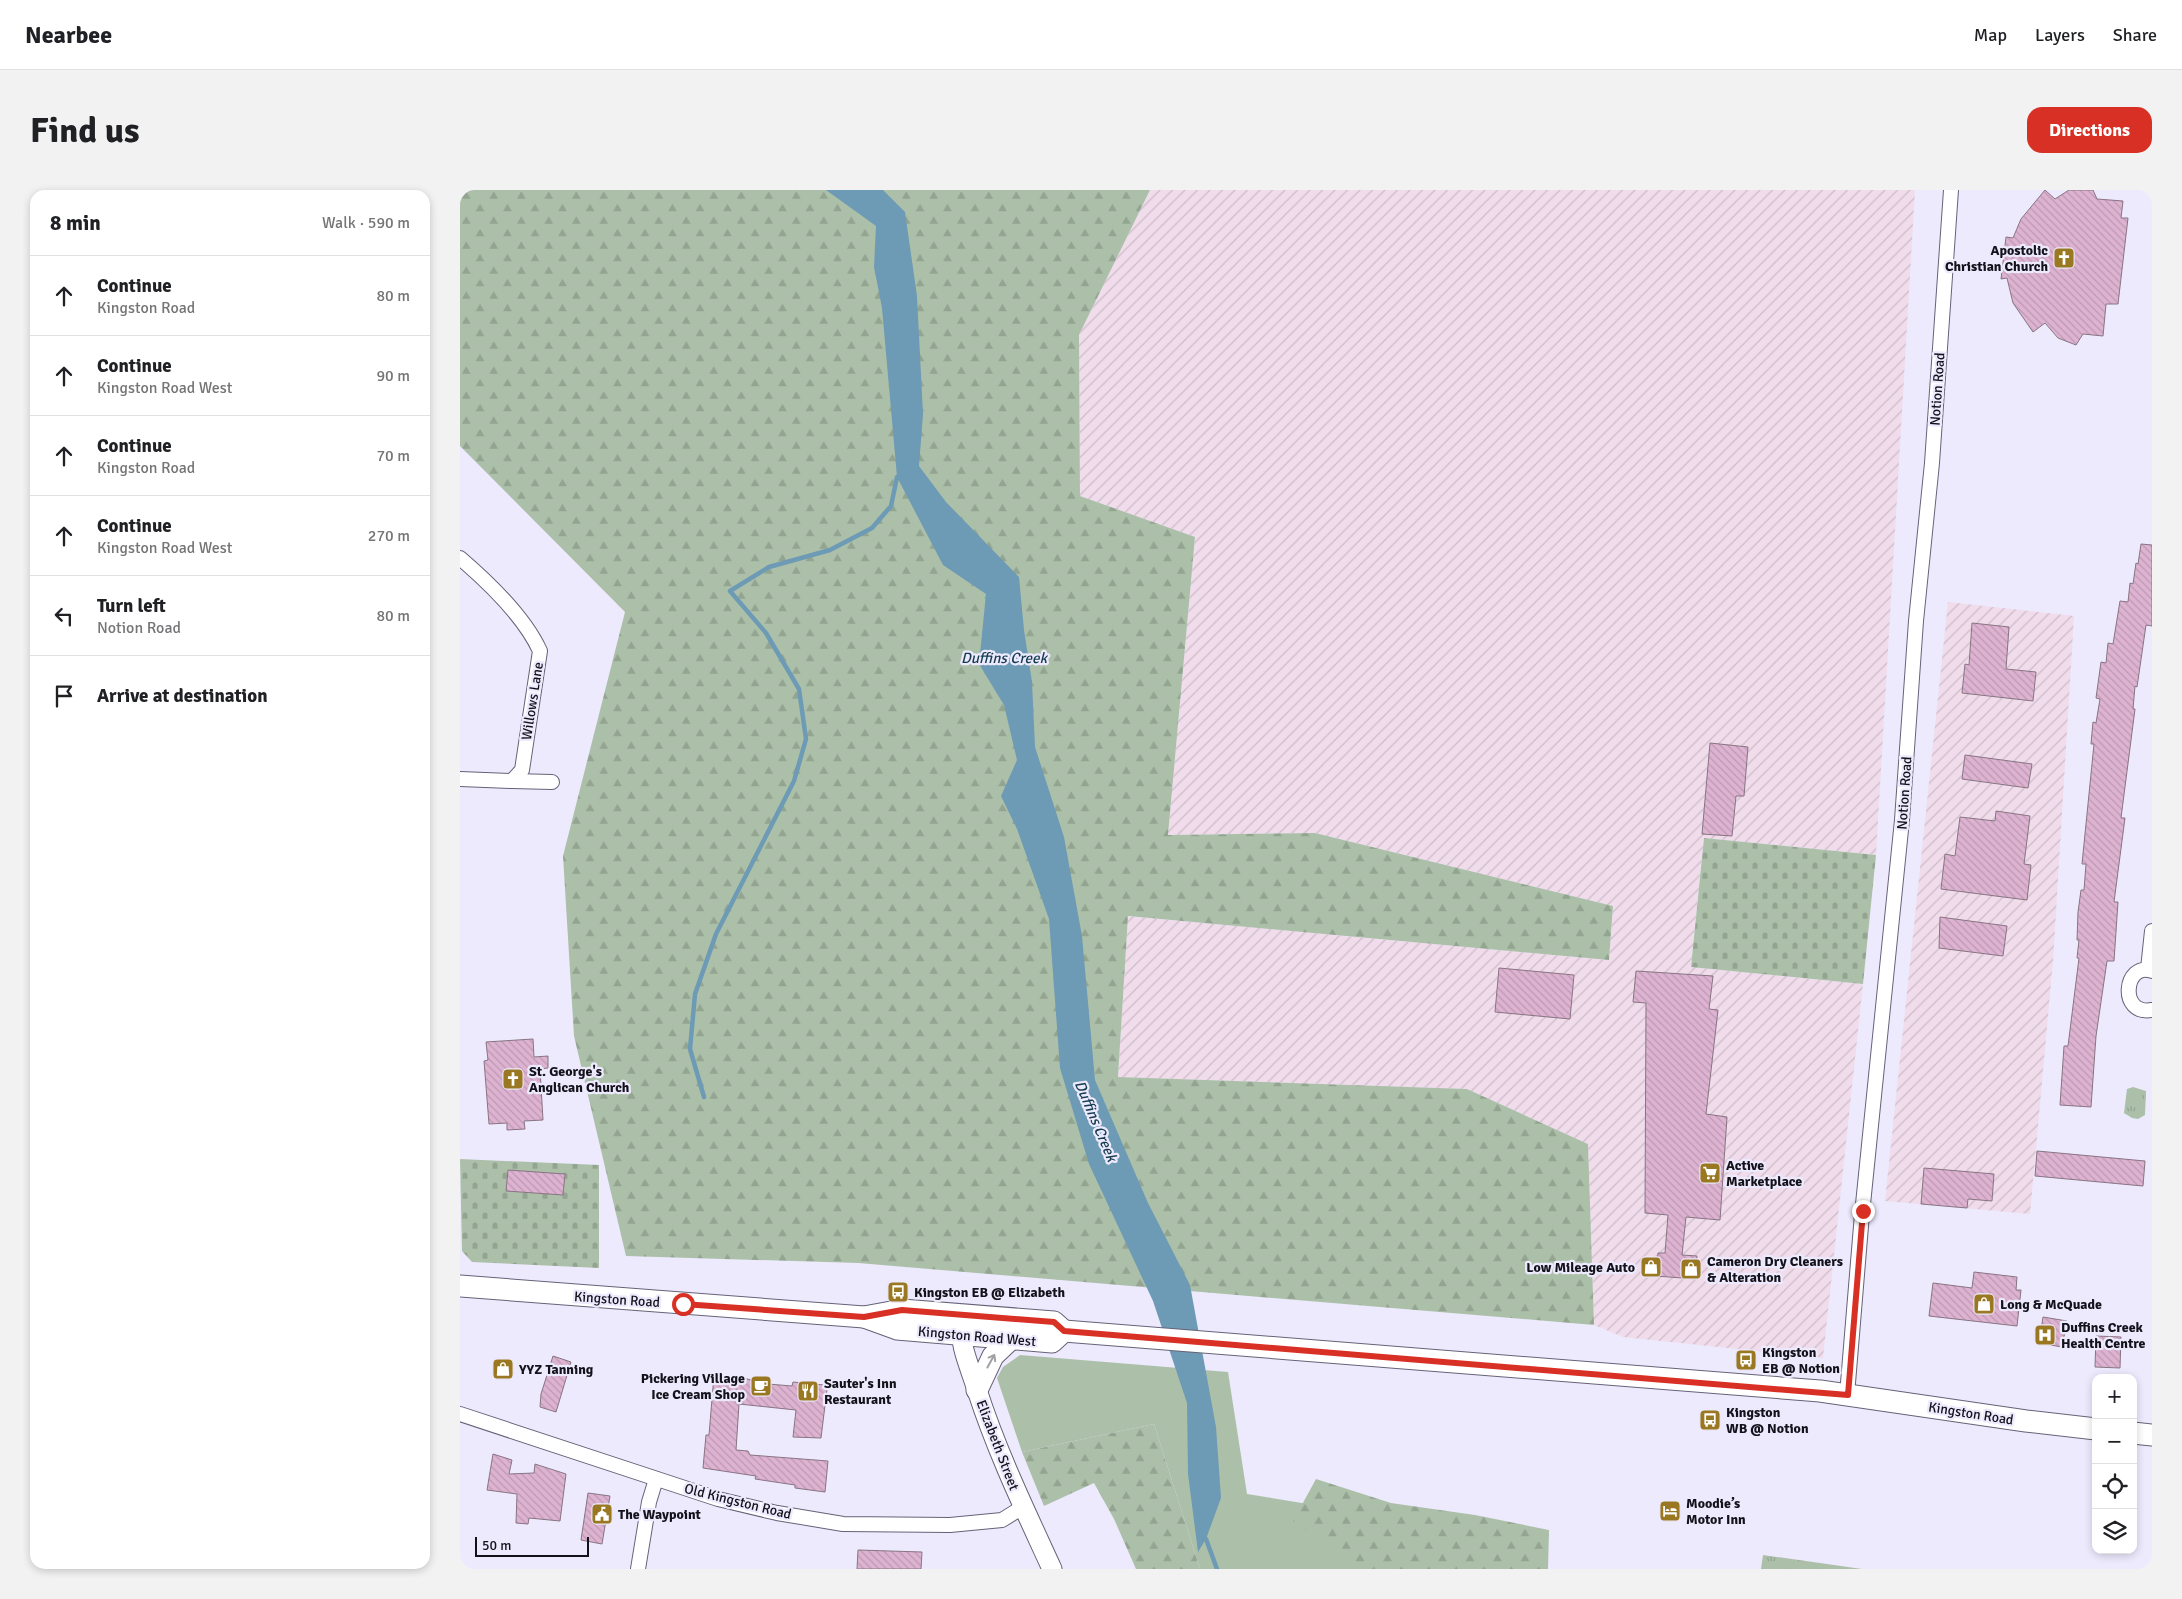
<!DOCTYPE html>
<html lang="en">
<head>
<meta charset="utf-8">
<style>
	body { margin:0; font-family:Signika,sans-serif; background:#f2f2f2; color:#202124 }
	.controls { position:absolute; right:15px; bottom:15px; display:grid; overflow:hidden; border-radius:10px; box-shadow:0 2px 8px #0003 }
	.controls button { width:45px; height:45px; display:grid; place-items:center; padding:0; border:0; border-bottom:1px solid #e0e0e0; background:#fff; color:#202124; font:25px sans-serif }
	.scale { position:absolute; left:15px; bottom:12px; width:114px; box-sizing:border-box; padding-left:5px; border:2px solid #13111a; border-top:0; font-size:14px; line-height:18px; white-space:nowrap; color:#13111a; -webkit-text-stroke:4px #edeafe; paint-order:stroke }
	.stop { position:absolute; width:15px; height:15px; margin:-11px; border:4px solid #d93025; border-radius:50%; background:#fff }
	.stop.end { background:#d93025; border-color:#fff; box-shadow:0 1px 5px #0008 }
	.list { margin:0; padding:0; list-style:none }
	h2 { display:flex; justify-content:space-between; align-items:center; height:65px; margin:0; padding:0 20px; font-size:21px }
	h2 small { font-size:16px; font-weight:400; color:#757577 }
	.list li { display:grid; grid-template-columns:32px 1fr auto; gap:15px; align-items:center; box-sizing:border-box; height:80px; padding:0 20px; border-top:1px solid #e0e0e0 }
	.list b { display:block; font-size:19px; white-space:nowrap }
	.list p { margin:0; font-size:16px; white-space:nowrap; color:#757577 }
	.list em { font-size:16px; font-style:normal; color:#757577 }
	.icon { flex:none; width:28px; height:28px; fill:none; stroke:currentColor; stroke-width:2; stroke-linecap:round; stroke-linejoin:round }
	.map { position:relative; flex:none; width:1692px; height:1379px; overflow:hidden; border-radius:15px }
	header { display:flex; align-items:center; gap:30px; box-sizing:border-box; height:70px; padding:0 25px; background:#fff; border-bottom:1px solid #e0e0e0 }
	header strong { font-size:24px }
	nav { display:flex; gap:28px; margin-inline-start:auto; font-size:18px }
	.intro { display:flex; align-items:center; justify-content:space-between; box-sizing:border-box; height:120px; padding:0 30px }
	h1 { margin:0; font-size:35px }
	.button { padding:12px 22px; border-radius:15px; background:#d93025; color:#fff; font-size:18px; font-weight:700 }
	main { display:flex; gap:30px; padding:0 30px }
	aside { flex:1; background:#fff; border-radius:15px; box-shadow:0 2px 8px #0003 }
	.map>svg:first-child { display:block }
	.industrial { fill:url(#industrial-furrows) }
	.grass { fill:#acc0a9 }
	.forest { fill:url(#forest-firs) }
	.cemetery { fill:url(#cemetery-stones) }
	.park { fill:url(#park-tufts) }
	.water { fill:#6d9ab4 }
	.lines { fill:none; stroke-linecap:round; stroke-linejoin:round }
	.stream { stroke:#6d9ab4; stroke-width:4.5 }
	.building { fill:url(#building-back-hatch); stroke:#887482 }
	.street-casing { stroke:#666277; stroke-width:16 }
	.secondary-casing { stroke:#666277; stroke-width:21 }
	.primary-casing { stroke:#666277; stroke-width:23 }
	.street { stroke:#fff; stroke-width:14 }
	.secondary { stroke:#fff; stroke-width:19 }
	.primary { stroke:#fff; stroke-width:21 }
	.oneway { stroke:#a1a0a3 }
	.route { stroke:#d93025; stroke-width:6 }
	.labels { text-anchor:middle; stroke-width:4.5; stroke-linejoin:round; paint-order:stroke }
	.poi-label { font-size:14px; font-weight:bold; fill:#13111a; stroke:#edeafe; text-anchor:start }
	.street-label { font-size:14px; fill:#13111a; stroke:#edeafe }
	.water-label { font-size:15px; font-style:italic; fill:#163c50; stroke:#edeafe }
</style>
</head>
<body>
<header>
<strong>Nearbee</strong>
<nav><a>Map</a><a>Layers</a><a>Share</a></nav>
</header>
<div class="intro"><h1>Find us</h1><a class="button">Directions</a></div>
<main>
<aside>
<h2>8 min<small>Walk · 590 m</small></h2>
<ul class="list">
<li><svg class="icon" aria-label="ahead" viewBox="0 0 24 24"><path d="M12 20V5M6 11l6-6 6 6"/></svg><div><b>Continue</b><p>Kingston Road</p></div><em>80 m</em></li>
<li><svg class="icon" aria-label="ahead" viewBox="0 0 24 24"><path d="M12 20V5M6 11l6-6 6 6"/></svg><div><b>Continue</b><p>Kingston Road West</p></div><em>90 m</em></li>
<li><svg class="icon" aria-label="ahead" viewBox="0 0 24 24"><path d="M12 20V5M6 11l6-6 6 6"/></svg><div><b>Continue</b><p>Kingston Road</p></div><em>70 m</em></li>
<li><svg class="icon" aria-label="ahead" viewBox="0 0 24 24"><path d="M12 20V5M6 11l6-6 6 6"/></svg><div><b>Continue</b><p>Kingston Road West</p></div><em>270 m</em></li>
<li><svg class="icon" aria-label="left" viewBox="0 0 24 24"><path d="M17 20v-9H6M10 6l-5 5 5 5"/></svg><div><b>Turn left</b><p>Notion Road</p></div><em>80 m</em></li>
<li><svg class="icon" aria-label="arrive" viewBox="0 0 24 24"><path d="M6 21V4h12l-3 4 3 4H6"/></svg><div><b>Arrive at destination</b></div></li>
</ul>
</aside>
<div class="map">
<svg width="1692" height="1379" viewBox="0 0 1692 1379">
	<defs>
		<pattern id="industrial-furrows" width="10" height="10" patternUnits="userSpaceOnUse" patternTransform="scale(1.25)"><rect width="10" height="10" fill="#f0dceb"/><path d="M-1 1l2-2M0 10L10 0M9 11l2-2" fill="none" stroke="#cdbcc9"/></pattern>
		<pattern id="forest-firs" width="22" height="20" patternUnits="userSpaceOnUse" patternTransform="scale(1.25)"><rect width="22" height="20" fill="#acc0a9"/><path d="M5 1l3.5 6h-7zM16 11l3.5 6h-7z" fill="#93a491"/></pattern>
		<pattern id="cemetery-stones" width="16" height="16" patternUnits="userSpaceOnUse" patternTransform="scale(1.25)"><rect width="16" height="16" fill="#acc0a9"/><path d="M2 7V4a2 2 0 0 1 4 0v3zM10 15v-3a2 2 0 0 1 4 0v3z" fill="#93a491"/></pattern>
		<pattern id="park-tufts" width="24" height="20" patternUnits="userSpaceOnUse" patternTransform="scale(1.25)"><rect width="24" height="20" fill="#acc0a9"/><path d="M3 7l-1-3M5 7V3M7 7l1-3M15 17l-1-3M17 17v-4M19 17l1-3" fill="none" stroke="#93a491"/></pattern>
		<pattern id="building-back-hatch" width="6" height="6" patternUnits="userSpaceOnUse" patternTransform="scale(1.25)"><rect width="6" height="6" fill="#ddb3d1"/><path d="M-1 5l2 2M0 0l6 6M5-1l2 2" fill="none" stroke="#bd99b3"/></pattern>
	</defs>
	<rect width="100%" height="100%" fill="#edeafe"/>
	<g class="industrial">
		<polygon points="690,0 1455,0 1416,665 1244,648 1231,777 1403,794 1363,1168 1163,1147 1134,1135 1128,954 1007,899 658,887 668,726 1149,770 1153,716 855,643 708,645 735,347 620,306 619,145"/>
		<polygon points="1488,412 1614,426 1593,771 1570,1024 1425,1011"/>
	</g>
	<polygon class="grass" points="560,1165 768,1182 787,1304 884,1320 908,1379 740,1379 694,1234 562,1262 537,1188 543,1177"/>
	<g class="forest">
		<polygon points="0,0 690,0 619,145 620,306 735,347 708,645 855,643 1153,716 1149,770 668,726 658,887 1007,899 1128,954 1134,1135 398,1073 166,1066 114,846 103,666 165,422 0,256"/>
		<polygon points="694,1234 740,1379 676,1379 654,1329 634,1293 584,1316 562,1262"/>
		<polygon points="856,1289 931,1313 1015,1325 1089,1340 1088,1379 900,1379 833,1331"/>
	</g>
	<g class="cemetery">
		<polygon points="1244,648 1416,665 1403,794 1231,777"/>
		<polygon points="0,969 139,975 139,1078 12,1072 2,1061"/>
	</g>
	<g class="park">
		<polygon points="1673,897 1686,901 1685,925 1678,929 1672,928 1664,923 1667,899"/>
		<polygon points="1303,1365 1402,1379 1301,1379"/>
	</g>
	<polygon class="water" points="366,0 423,0 445,22 457,106 463,224 459,276 486,312 559,387 564,440 572,492 575,557 604,647 622,746 635,890 688,1013 730,1095 756,1237 761,1308 746,1349 738,1362 728,1284 727,1213 693,1111 629,974 600,878 589,729 557,639 541,606 557,570 544,515 519,474 526,404 483,375 437,287 422,118 414,77 416,36"/>
	<g class="lines">
		<g class="stream">
			<polyline points="244,907 230,859 235,804 256,744 334,591 346,549 339,499 306,443 270,401 309,377 370,360 412,338 431,316 437,287"/>
			<polyline points="746,1349 757,1379"/>
		</g>
	</g>
	<g class="building">
		<polygon points="1585,0 1595,9 1609,0 1633,0 1637,9 1663,11 1661,28 1668,28 1658,114 1646,114 1643,146 1623,144 1616,155 1598,148 1585,133 1573,142 1553,113 1547,88 1541,89 1546,47 1553,48 1561,29"/>
		<polygon points="1681,354 1692,355 1692,436 1686,435 1677,497 1675,496 1673,519 1675,519 1661,628 1665,628 1654,712 1658,712 1654,771 1647,771 1636,846 1631,917 1600,915 1604,856 1608,856 1619,768 1617,768 1619,750 1617,750 1618,722 1621,700 1624,700 1626,674 1622,674 1634,554 1631,554 1633,532 1636,533 1640,509 1636,508 1641,472 1646,473 1648,453 1653,454 1660,411 1668,412 1670,393 1673,394 1676,373 1678,374"/>
		<polygon points="1512,433 1549,437 1546,479 1576,482 1573,511 1502,503 1505,474 1509,475"/>
		<polygon points="1250,553 1288,557 1284,606 1276,606 1272,646 1242,644"/>
		<polygon points="1505,565 1572,574 1568,598 1502,589"/>
		<polygon points="1536,621 1570,626 1564,674 1571,675 1567,710 1481,699 1485,664 1495,666 1500,627 1535,631"/>
		<polygon points="1480,727 1547,736 1543,766 1479,758"/>
		<polygon points="1039,778 1114,785 1110,829 1035,822"/>
		<polygon points="1176,781 1253,786 1249,819 1258,820 1246,924 1267,927 1260,1030 1226,1027 1222,1065 1237,1066 1235,1089 1196,1086 1198,1063 1205,1063 1208,1025 1185,1023 1186,813 1173,812"/>
		<polygon points="73,849 74,867 88,866 88,878 80,879 83,930 64,931 65,939 47,940 47,933 29,934 24,871 28,870 26,852"/>
		<polygon points="1577,961 1685,971 1683,996 1575,986"/>
		<polygon points="1464,978 1534,984 1532,1011 1508,1009 1507,1018 1461,1014"/>
		<polygon points="48,980 105,984 103,1005 46,1001"/>
		<polygon points="1514,1082 1557,1087 1556,1100 1561,1100 1557,1136 1469,1126 1473,1093 1512,1098"/>
		<polygon points="1583,1127 1607,1131 1602,1157 1579,1153"/>
		<polygon points="1636,1146 1661,1147 1660,1178 1635,1177"/>
		<polygon points="93,1166 111,1172 96,1222 80,1217 81,1204"/>
		<polygon points="254,1185 279,1187 308,1194 332,1196 333,1192 364,1195 367,1199 361,1248 333,1247 336,1220 279,1214 276,1260 288,1261 290,1265 368,1271 365,1302 335,1298 335,1295 295,1289 296,1286 243,1278 246,1245 249,1245"/>
		<polygon points="33,1264 52,1270 49,1284 74,1283 75,1274 106,1284 100,1331 69,1328 68,1334 56,1333 57,1304 27,1300"/>
		<polygon points="128,1303 150,1306 142,1354 121,1350"/>
		<polygon points="398,1360 462,1362 461,1379 397,1379"/>
	</g>
	<g class="lines">
		<g class="street-casing">
			<g id="street">
				<path d="M0 368C28 392 65 428 80 461L62 580 52 591 0 589"/>
				<polyline points="52,591 92,592"/>
				<polyline points="1688,779 1692,741"/>
				<path d="M1692 781C1664 771 1658 826 1692 820"/>
				<polyline points="1387,1205 1402,1024 1442,630 1456,431 1472,273 1491,0"/>
				<polyline points="0,1224 258,1309 317,1323 383,1334 490,1335 542,1330 563,1317"/>
				<polyline points="178,1379 189,1312 196,1289"/>
			</g>
		</g>
		<g class="secondary-casing">
			<path id="secondary" d="M501 1131C499 1155 510 1177 517 1200 537 1262 565 1320 592 1379"/>
		</g>
		<g class="primary-casing">
			<g id="primary">
				<polyline points="0,1096 404,1127 442,1120 594,1132 604,1141"/>
				<polyline points="404,1127 437,1139 592,1152 604,1141"/>
				<polyline points="604,1141 1360,1201 1566,1231 1636,1239"/>
				<polyline points="517,1200 533,1166 552,1148"/>
				<polyline points="1673,1243 1692,1245"/>
			</g>
		</g>
		<use href="#street" class="street"/>
		<use href="#secondary" class="secondary"/>
		<use href="#primary" class="primary"/>
	</g>
	<defs><path id="oneway-shaft" d="M-6 0H5M1.5-3L5.5 0L1.5 3" fill="none" stroke-width="1.6" stroke-linecap="round" stroke-linejoin="round" transform="scale(1.25)"/></defs>
	<use class="oneway" href="#oneway-shaft" transform="translate(531 1171) rotate(-61)"/>
	<g class="lines">
		<polyline class="route" points="223,1114 404,1127 442,1120 594,1132 604,1141 1388,1205 1403,1021"/>
	</g>
	<defs>
		<g id="church-square" transform="scale(1.125)"><rect x="-9" y="-9" width="18" height="18" rx="4" fill="#997821" stroke="#edeafe"/><path d="M-1.2-6h2.4v3.5h3.3v2.4h-3.3V6h-2.4V-.1h-3.3v-2.4h3.3Z" fill="#fff"/></g>
		<g id="supermarket-square" transform="scale(1.125)"><rect x="-9" y="-9" width="18" height="18" rx="4" fill="#997821" stroke="#edeafe"/><path d="M-6-5.5h2.5l.6 2H6L4.5 2H-2.5L-4.4-4H-6ZM-1.5 3.2a1.3 1.3 0 1 0 .1 0ZM3 3.2a1.3 1.3 0 1 0 .1 0Z" fill="#fff"/></g>
		<g id="shop-square" transform="scale(1.125)"><rect x="-9" y="-9" width="18" height="18" rx="4" fill="#997821" stroke="#edeafe"/><path d="M-5-2.5h2.3a2.7 3.5 0 0 1 5.4 0H5L5.5 6h-11ZM-1.5-2.5h3a1.5 2.3 0 0 0-3 0Z" fill="#fff"/></g>
		<g id="bus-square" transform="scale(1.125)"><rect x="-9" y="-9" width="18" height="18" rx="4" fill="#997821" stroke="#edeafe"/><path d="M-5-6H5V4H4V6H2V4H-2V6H-4V4H-5ZM-3.5-4V0h7V-4ZM-3.5 1.2v1.5H-2V1.2ZM2 1.2v1.5H3.5V1.2Z" fill="#fff"/></g>
		<g id="hospital-square" transform="scale(1.125)"><rect x="-9" y="-9" width="18" height="18" rx="4" fill="#997821" stroke="#edeafe"/><path d="M-5-5h3v3.5h4V-5h3V5h-3V1.5h-4V5h-3Z" fill="#fff"/></g>
		<g id="cafe-square" transform="scale(1.125)"><rect x="-9" y="-9" width="18" height="18" rx="4" fill="#997821" stroke="#edeafe"/><path d="M-5.5-4.5H6V0H3Q3 3.5 0 3.5H-2.5Q-5.5 3.5-5.5 0ZM3-3.2v2h1.7v-2ZM-6 4.5H4V6H-6Z" fill="#fff"/></g>
		<g id="restaurant-square" transform="scale(1.125)"><rect x="-9" y="-9" width="18" height="18" rx="4" fill="#997821" stroke="#edeafe"/><path d="M-5-6h1v4h1v-4h1v4h1v-4h1v5L-1.5 .5V6h-2V.5L-5-1ZM5-6V6H3V1.5H1.5Q1.5-4 5-6Z" fill="#fff"/></g>
		<g id="hotel-square" transform="scale(1.125)"><rect x="-9" y="-9" width="18" height="18" rx="4" fill="#997821" stroke="#edeafe"/><path d="M-6-4.5h1.5V1H6V5H4.5V3h-9V5H-6ZM-4 0a1.8 1.8 0 1 1 3.6 0ZM.5 0V-2.5h3Q6-2.5 6 0Z" fill="#fff"/></g>
		<g id="civic-square" transform="scale(1.125)"><rect x="-9" y="-9" width="18" height="18" rx="4" fill="#997821" stroke="#edeafe"/><path d="M-.6-6.5H3V-4.5H.6V-3L4-1V1h2V6H-6V1h2V-1L-.6-3ZM-1.2 2.5V6h2.4V2.5Z" fill="#fff"/></g>
	</defs>
	<g fill-rule="evenodd">
		<use href="#church-square" x="1604" y="68"/>
		<use href="#church-square" x="53" y="889"/>
		<use href="#supermarket-square" x="1250" y="983"/>
		<use href="#shop-square" x="1191" y="1077"/>
		<use href="#shop-square" x="1231" y="1079"/>
		<use href="#bus-square" x="438" y="1102"/>
		<use href="#shop-square" x="1524" y="1114"/>
		<use href="#hospital-square" x="1585" y="1145"/>
		<use href="#bus-square" x="1286" y="1170"/>
		<use href="#shop-square" x="43" y="1179"/>
		<use href="#cafe-square" x="301" y="1196"/>
		<use href="#restaurant-square" x="348" y="1201"/>
		<use href="#bus-square" x="1250" y="1230"/>
		<use href="#hotel-square" x="1210" y="1321"/>
		<use href="#civic-square" x="142" y="1324"/>
	</g>
	<g class="labels">
		<g class="poi-label">
			<text x="1588" y="65" text-anchor="end">Apostolic<tspan x="1588" dy="16">Christian Church</tspan></text>
			<text x="69" y="886">St. George's<tspan x="69" dy="16">Anglican Church</tspan></text>
			<text x="1266" y="980">Active<tspan x="1266" dy="16">Marketplace</tspan></text>
			<text x="1247" y="1076">Cameron Dry Cleaners<tspan x="1247" dy="16">&amp; Alteration</tspan></text>
			<text x="1175" y="1082" text-anchor="end">Low Mileage Auto</text>
			<text x="454" y="1107">Kingston EB @ Elizabeth</text>
			<text x="1540" y="1119">Long &amp; McQuade</text>
			<text x="1601" y="1142">Duffins Creek<tspan x="1601" dy="16">Health Centre</tspan></text>
			<text x="1302" y="1167">Kingston<tspan x="1302" dy="16">EB @ Notion</tspan></text>
			<text x="59" y="1184">YYZ Tanning</text>
			<text x="285" y="1193" text-anchor="end">Pickering Village<tspan x="285" dy="16">Ice Cream Shop</tspan></text>
			<text x="364" y="1198">Sauter's Inn<tspan x="364" dy="16">Restaurant</tspan></text>
			<text x="1266" y="1227">Kingston<tspan x="1266" dy="16">WB @ Notion</tspan></text>
			<text x="1226" y="1318">Moodie’s<tspan x="1226" dy="16">Motor Inn</tspan></text>
			<text x="158" y="1329">The Waypoint</text>
		</g>
		<g class="street-label">
			<text transform="translate(1477 199) rotate(-86)" y="5">Notion Road</text>
			<text transform="translate(72 511) rotate(-81)" y="5">Willows Lane</text>
			<text transform="translate(1444 603) rotate(-86)" y="5">Notion Road</text>
			<text transform="translate(157 1109) rotate(4)" y="5">Kingston Road</text>
			<text transform="translate(517 1146) rotate(5)" y="5">Kingston Road West</text>
			<text transform="translate(1511 1223) rotate(9)" y="5">Kingston Road</text>
			<text transform="translate(538 1255) rotate(69)" y="5">Elizabeth Street</text>
			<text transform="translate(278 1311) rotate(14)" y="5">Old Kingston Road</text>
		</g>
		<g class="water-label">
			<text x="544" y="473">Duffins Creek</text>
			<text transform="translate(636 931) rotate(67)" y="5">Duffins Creek</text>
		</g>
	</g>
</svg>
<div class="controls">
<button>+</button>
<button>−</button>
<button><svg class="icon" aria-label="locate" viewBox="0 0 24 24"><circle cx="12" cy="12" r="6"/><path d="M12 2v4M12 18v4M2 12h4M18 12h4"/></svg></button>
<button><svg class="icon" aria-label="layers" viewBox="0 0 24 24"><path d="M12 4l9 5-9 5-9-5zM3 14l9 5 9-5"/></svg></button>
</div>
<div class="scale">50 m</div>
<div class="stop" style="left:223px;top:1114px"></div>
<div class="stop end" style="left:1403px;top:1021px"></div>
</div>
</main>
</body>
</html>
